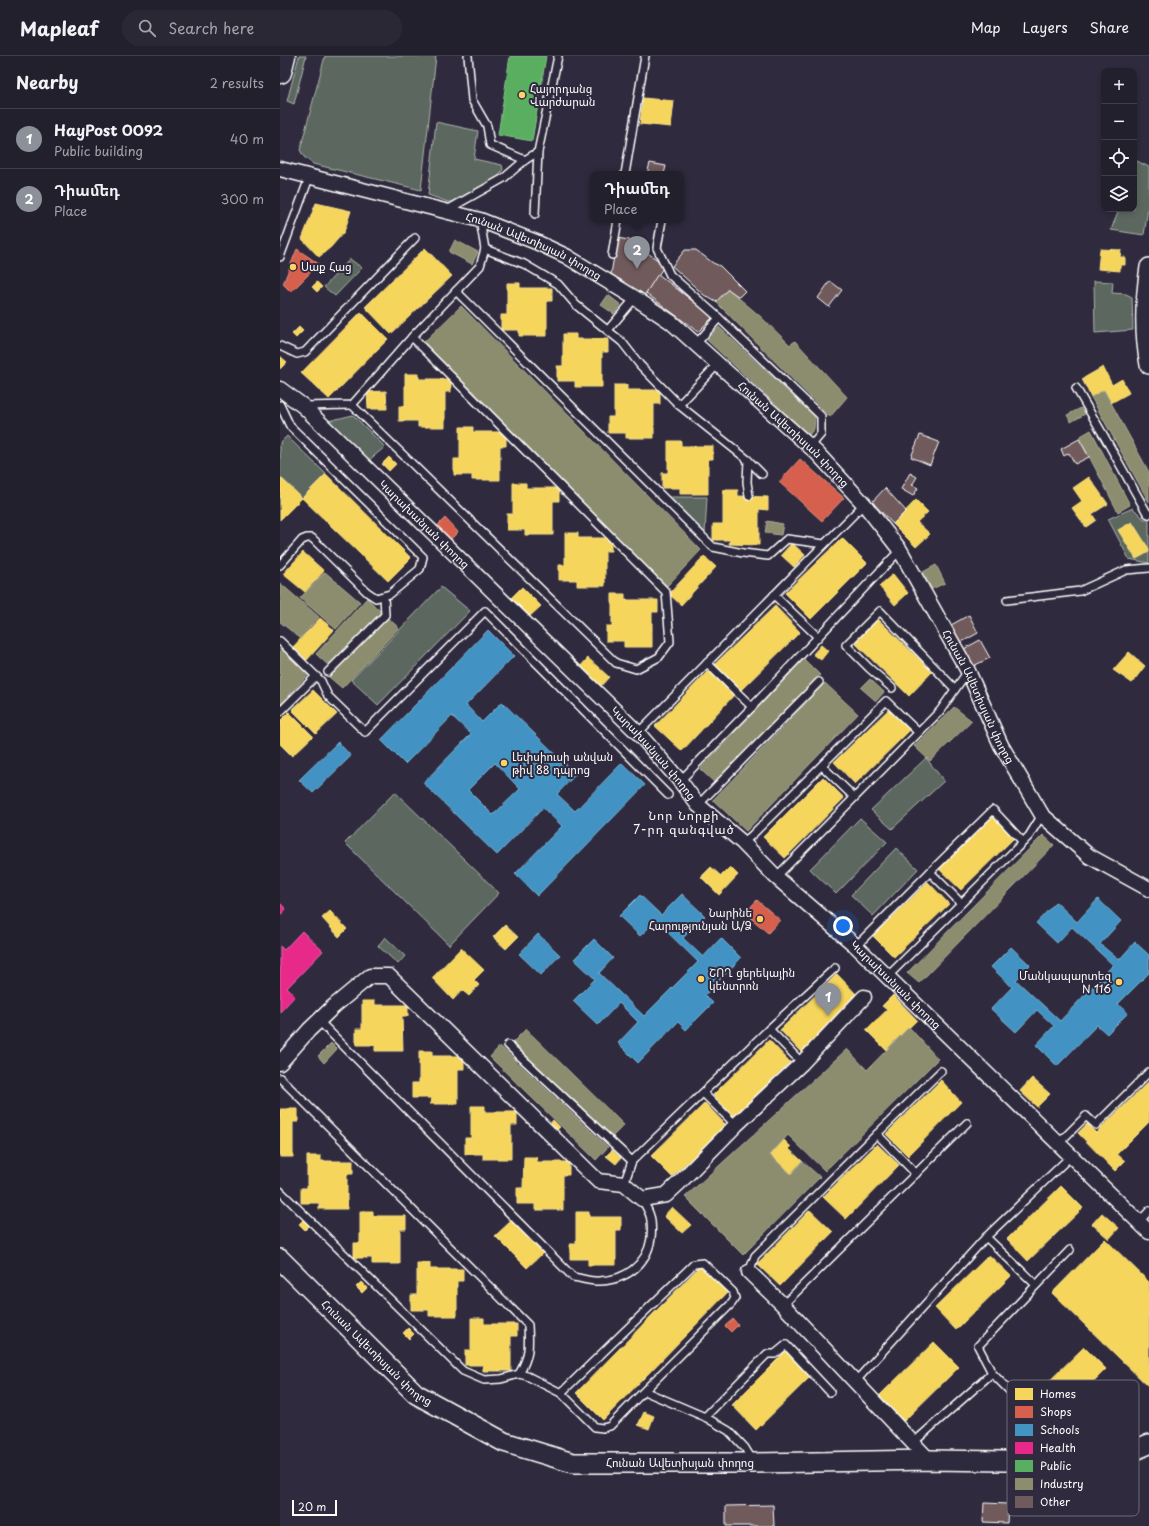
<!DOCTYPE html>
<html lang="en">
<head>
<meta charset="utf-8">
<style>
	body { margin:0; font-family:"Playpen Sans","Noto Sans Armenian",sans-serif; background:#2b2836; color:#f1f3f6 }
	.controls { position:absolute; right:12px; top:12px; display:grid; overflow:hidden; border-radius:8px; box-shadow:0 2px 6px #0003 }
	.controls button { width:36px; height:36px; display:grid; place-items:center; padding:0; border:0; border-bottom:1px solid #403e4a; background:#23202e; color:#f1f3f6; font:20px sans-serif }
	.scale { position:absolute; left:12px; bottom:10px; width:45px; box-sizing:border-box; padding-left:4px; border:2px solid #fff; border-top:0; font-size:11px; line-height:14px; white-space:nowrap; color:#fff; -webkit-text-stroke:3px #2f2a3d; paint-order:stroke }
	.you { position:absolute; left:563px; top:870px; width:14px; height:14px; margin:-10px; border:3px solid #fff; border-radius:50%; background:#1a73e8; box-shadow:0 0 0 6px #1a73e833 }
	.badge { display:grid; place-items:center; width:26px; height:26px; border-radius:50%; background:#8c9099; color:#fff; font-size:13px; font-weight:700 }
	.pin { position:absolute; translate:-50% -33px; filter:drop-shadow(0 1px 2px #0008) }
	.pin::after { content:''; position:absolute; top:21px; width:14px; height:12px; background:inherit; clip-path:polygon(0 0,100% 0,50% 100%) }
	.popup { position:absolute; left:310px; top:115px; width:94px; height:52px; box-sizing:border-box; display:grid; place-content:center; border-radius:8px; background:#23202e; filter:drop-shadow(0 1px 3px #0005); font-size:13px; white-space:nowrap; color:#a3a3aa }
	.popup b { font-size:15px; color:#f1f3f6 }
	.popup::after { content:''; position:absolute; left:50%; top:100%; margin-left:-8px; border:8px solid transparent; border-top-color:#23202e }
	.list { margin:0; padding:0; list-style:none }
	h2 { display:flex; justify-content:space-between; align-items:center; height:52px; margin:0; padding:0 16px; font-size:17px }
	h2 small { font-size:13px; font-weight:400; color:#a3a3aa }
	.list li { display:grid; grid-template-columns:26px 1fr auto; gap:12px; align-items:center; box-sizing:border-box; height:60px; padding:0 16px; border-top:1px solid #403e4a }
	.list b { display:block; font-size:15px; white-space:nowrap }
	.list p { margin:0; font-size:13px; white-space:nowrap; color:#a3a3aa }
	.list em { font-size:13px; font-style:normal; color:#a3a3aa }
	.icon { flex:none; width:22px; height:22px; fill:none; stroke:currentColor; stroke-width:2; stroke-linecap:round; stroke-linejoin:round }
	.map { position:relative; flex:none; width:869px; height:1470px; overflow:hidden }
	header { display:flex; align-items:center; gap:24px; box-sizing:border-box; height:56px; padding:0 20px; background:#23202e; border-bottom:1px solid #403e4a }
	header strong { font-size:19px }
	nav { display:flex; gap:22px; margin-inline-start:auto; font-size:14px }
	.search { width:280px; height:36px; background:#2b2836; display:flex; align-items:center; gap:10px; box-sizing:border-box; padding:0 14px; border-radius:22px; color:#a3a3aa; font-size:15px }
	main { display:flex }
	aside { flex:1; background:#23202e }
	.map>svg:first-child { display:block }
	.green { fill:#5c685e; stroke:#aeb4ae }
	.homes { fill:#f6d55c; stroke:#f9e28d }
	.shops { fill:#d6604d; stroke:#e29082 }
	.schools { fill:#4393c3; stroke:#7bb3d5; fill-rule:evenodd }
	.health { fill:#e7298a; stroke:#ee69ad }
	.public { fill:#5aae61; stroke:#8cc690 }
	.industry { fill:#8c8c6e; stroke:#aeae9a }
	.building { fill:#6f5a5c; stroke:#fff }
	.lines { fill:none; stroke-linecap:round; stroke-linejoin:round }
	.service-casing { stroke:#fff; stroke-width:10 }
	.minor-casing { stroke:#fff; stroke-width:17 }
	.tertiary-casing { stroke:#fff; stroke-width:20 }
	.secondary-casing { stroke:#fff; stroke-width:22 }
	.primary-casing { stroke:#fff; stroke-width:25 }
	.service { stroke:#2f2a3d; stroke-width:7 }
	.minor { stroke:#2f2a3d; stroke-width:14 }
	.tertiary { stroke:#2f2a3d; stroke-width:17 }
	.secondary { stroke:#2f2a3d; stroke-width:19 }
	.primary { stroke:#2f2a3d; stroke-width:22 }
	.poi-dot { fill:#ffd166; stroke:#2f2a3d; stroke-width:1.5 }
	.labels { text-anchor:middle; stroke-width:4; stroke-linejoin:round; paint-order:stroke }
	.poi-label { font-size:11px; fill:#fff; stroke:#2f2a3d; text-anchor:start }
	.street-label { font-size:11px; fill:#fff; stroke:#2f2a3d }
	.neighbourhood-label { font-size:12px; letter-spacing:1px; fill:#fff; stroke:#2f2a3d }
	.key { fill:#2f2a3d; stroke:#6d6a77; stroke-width:1 }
	.key-label { font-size:11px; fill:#fff }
</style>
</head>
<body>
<header>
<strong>Mapleaf</strong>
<div class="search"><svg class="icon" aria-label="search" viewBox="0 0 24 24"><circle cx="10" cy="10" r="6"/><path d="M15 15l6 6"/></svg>Search here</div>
<nav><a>Map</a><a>Layers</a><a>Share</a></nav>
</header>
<main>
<aside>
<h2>Nearby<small>2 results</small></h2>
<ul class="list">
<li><span class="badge">1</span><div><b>HayPost 0092</b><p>Public building</p></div><em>40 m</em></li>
<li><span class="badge">2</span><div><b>Դիամեդ</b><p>Place</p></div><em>300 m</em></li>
</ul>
</aside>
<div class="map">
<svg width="869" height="1470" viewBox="0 0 869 1470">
	<rect width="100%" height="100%" fill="#2f2a3d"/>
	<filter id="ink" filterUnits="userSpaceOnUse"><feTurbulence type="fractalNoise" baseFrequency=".025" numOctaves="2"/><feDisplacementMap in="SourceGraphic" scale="8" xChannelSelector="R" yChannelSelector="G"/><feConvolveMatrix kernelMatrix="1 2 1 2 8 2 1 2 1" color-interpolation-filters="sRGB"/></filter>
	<g filter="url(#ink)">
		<g class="green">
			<polygon points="19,0 26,0 14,48 7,45"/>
			<polygon points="45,0 156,0 141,134 33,108 24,101 20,94"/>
			<polygon points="156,66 198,75 194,103 222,109 223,113 218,122 172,146 168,146 148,139"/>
			<polygon points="854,105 857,105 869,111 869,146 864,179 831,174 839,153 854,153"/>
			<polygon points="70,203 82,212 55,240 44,231"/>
			<polygon points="814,225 833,226 832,237 846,238 852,241 853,274 815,277"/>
			<polygon points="73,359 105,391 88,405 48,365"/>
			<polygon points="7,380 46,418 22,442 0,421 0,387"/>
			<polygon points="389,441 427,441 425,478"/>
			<polygon points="853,452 864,463 869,463 869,507 849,503 828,463"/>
			<polygon points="161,531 190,555 98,649 71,624"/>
			<polygon points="646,702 664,725 612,773 591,754"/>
			<polygon points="115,736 219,837 169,889 65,787"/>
			<polygon points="580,762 607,786 556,838 530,813"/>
			<polygon points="616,792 638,813 593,860 571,839"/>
			<polygon points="105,881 125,900 118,908 98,890"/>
		</g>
		<g class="homes">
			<polygon points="363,42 394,45 391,71 360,68"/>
			<polygon points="36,147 71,155 64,176 51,191 39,201 22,183"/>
			<polygon points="145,192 172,220 111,278 85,251"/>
			<polygon points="820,193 841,194 840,201 845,201 845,209 840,209 840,215 818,213"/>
			<polygon points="37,226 42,231 37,236 32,231"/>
			<polygon points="227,227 240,227 240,232 272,232 272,245 267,245 267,280 239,280 239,274 221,274 221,259 227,259"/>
			<polygon points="81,256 108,283 49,343 21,317"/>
			<polygon points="19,271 23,275 16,282 12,278"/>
			<polygon points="283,278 296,278 296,283 328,283 328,296 322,296 322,331 295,331 295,325 277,325 277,310 283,310"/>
			<polygon points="0,300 7,306 0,313"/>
			<polygon points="823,311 832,329 842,323 849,337 831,347 824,334 811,341 802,323"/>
			<polygon points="125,318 139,318 139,323 171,323 171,336 165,336 165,371 138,371 138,365 119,365 119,350 125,350"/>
			<polygon points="334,329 347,329 347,334 380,334 380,348 374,348 374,382 346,382 346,377 328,377 328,361 334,361"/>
			<polygon points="106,335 107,353 88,353 87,336"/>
			<polygon points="180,371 193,371 193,376 226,376 226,390 220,390 220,424 192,424 192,419 174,419 174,403 180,403"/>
			<polygon points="388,385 401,385 401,390 433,390 433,403 428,403 428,438 400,438 400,432 382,432 382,417 388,417"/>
			<polygon points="109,401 116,408 109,415 102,408"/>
			<polygon points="46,418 131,502 108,525 22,442"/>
			<polygon points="0,421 22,442 0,464"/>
			<polygon points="809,421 828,448 812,458 816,464 806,471 792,452 802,445 793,432"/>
			<polygon points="233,427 246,427 246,432 279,432 279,445 273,445 273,479 245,479 245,474 227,474 227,458 233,458"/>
			<polygon points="443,434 458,434 458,440 488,441 488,454 479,453 479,489 449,488 450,484 433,484 433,468 443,468"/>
			<polygon points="636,444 648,456 637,466 650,478 636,491 613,468"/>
			<polygon points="852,466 869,493 869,496 856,503 838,474"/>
			<polygon points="285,477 298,477 298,482 331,482 331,495 325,495 325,530 297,530 297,524 279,524 279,509 285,509"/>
			<polygon points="562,482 587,507 531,563 505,537"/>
			<polygon points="512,487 525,499 514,511 501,499"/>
			<polygon points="23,496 44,515 25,536 3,518"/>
			<polygon points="424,500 436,511 401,549 389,538"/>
			<polygon points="613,518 628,537 615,549 599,530"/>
			<polygon points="242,531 261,550 249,561 230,543"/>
			<polygon points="332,538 345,538 345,544 378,544 378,556 372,556 372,591 344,591 344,585 326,585 326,570 332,570"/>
			<polygon points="495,550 520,576 461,634 435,608"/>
			<polygon points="40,562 54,574 27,604 13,591"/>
			<polygon points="598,563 652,616 629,640 575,587"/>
			<polygon points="541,589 548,595 541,604 533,598"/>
			<polygon points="849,596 865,610 852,627 833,614"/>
			<polygon points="308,602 329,621 320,631 299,612"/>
			<polygon points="429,614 455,638 402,695 375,670"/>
			<polygon points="33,634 57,658 36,678 12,654"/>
			<polygon points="609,653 630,674 575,728 554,706"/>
			<polygon points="9,656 33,680 12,700 0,688 0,665"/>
			<polygon points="543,721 564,742 505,802 483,781"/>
			<polygon points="714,759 735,781 681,834 659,813"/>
			<polygon points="431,811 441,820 450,811 458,819 439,839 421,821"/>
			<polygon points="648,826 669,848 614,901 593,880"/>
			<polygon points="50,855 67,873 59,881 42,862"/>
			<polygon points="225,869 238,881 226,893 213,881"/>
			<polygon points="181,892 204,914 194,924 199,929 189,940 182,934 173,944 152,922"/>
			<polygon points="557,918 578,940 521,996 500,974"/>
			<polygon points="613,939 637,964 606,994 586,974 607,954 602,950"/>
			<polygon points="82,945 95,945 95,949 128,949 128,960 122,960 123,995 95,995 95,989 76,989 76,973 82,973"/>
			<polygon points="489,984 510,1006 454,1060 433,1039"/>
			<polygon points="139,995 152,995 152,1000 184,1000 184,1013 178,1013 178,1048 150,1048 151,1042 132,1042 132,1027 139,1027"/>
			<polygon points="752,1022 770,1038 757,1051 740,1035"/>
			<polygon points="661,1024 681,1046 628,1100 606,1078"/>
			<polygon points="868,1026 869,1028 869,1066 837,1098 845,1105 835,1115 798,1077 807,1068 816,1077"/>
			<polygon points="425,1047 446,1069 392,1121 371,1100"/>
			<polygon points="191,1050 205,1050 205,1056 237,1056 237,1069 231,1069 231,1103 203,1103 203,1098 185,1098 185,1082 191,1082"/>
			<polygon points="0,1053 18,1053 18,1066 13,1066 13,1101 0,1101"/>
			<polygon points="273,1064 280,1071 277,1074 270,1068"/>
			<polygon points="504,1084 511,1091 509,1093 522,1105 511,1118 490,1099"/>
			<polygon points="597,1088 619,1109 566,1163 543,1141"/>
			<polygon points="332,1094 341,1102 336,1108 326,1100"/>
			<polygon points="27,1100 41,1100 41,1105 73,1105 73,1118 67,1118 67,1153 39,1153 39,1147 21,1147 21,1132 27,1132"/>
			<polygon points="244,1101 257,1101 257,1106 289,1106 289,1119 283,1119 283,1154 255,1154 255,1148 237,1148 237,1132 243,1132"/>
			<polygon points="781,1130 803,1152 748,1205 727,1183"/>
			<polygon points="392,1151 411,1169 402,1177 384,1160"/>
			<polygon points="530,1154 553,1176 500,1230 477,1208"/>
			<polygon points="80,1155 93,1155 93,1160 126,1160 126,1173 120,1173 120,1208 92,1208 92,1202 74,1202 74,1187 80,1187"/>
			<polygon points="296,1156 309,1156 309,1161 341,1161 341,1174 336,1174 336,1209 308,1209 308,1203 290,1203 290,1188 296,1188"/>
			<polygon points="822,1157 839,1172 829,1183 812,1168"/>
			<polygon points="24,1163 30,1169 25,1174 19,1168"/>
			<polygon points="231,1165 263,1197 247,1212 215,1180"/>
			<polygon points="825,1183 869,1226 869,1331 772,1237"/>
			<polygon points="709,1199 731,1220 676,1274 655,1252"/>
			<polygon points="137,1207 150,1207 150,1213 183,1213 183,1225 177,1225 177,1260 149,1260 149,1254 131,1254 131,1239 137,1239"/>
			<polygon points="421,1209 448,1236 323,1364 296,1337"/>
			<polygon points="81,1226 87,1232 82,1237 76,1231"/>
			<polygon points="191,1262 204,1262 204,1268 237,1268 237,1280 231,1280 231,1315 203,1315 203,1309 185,1309 185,1294 191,1294"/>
			<polygon points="128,1272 134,1278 129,1283 123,1277"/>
			<polygon points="654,1286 679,1311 624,1365 599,1340"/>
			<polygon points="804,1291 826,1313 775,1363 753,1341"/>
			<polygon points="506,1295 531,1320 476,1374 452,1349"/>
			<polygon points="364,1356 374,1360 369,1373 358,1369"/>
		</g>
		<g class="shops">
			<polygon points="17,193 39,208 11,236 3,228"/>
			<polygon points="520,403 564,442 542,465 499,426"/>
			<polygon points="165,462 178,476 169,485 156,471"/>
			<polygon points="477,844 500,864 488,877 465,857"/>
			<polygon points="453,1263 458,1269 451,1276 445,1270"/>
		</g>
		<g class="schools">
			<path d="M208 574 234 600 186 649 202 666 222 646 296 718 277 738 295 755 342 707 365 729 257 840 235 818 282 770 263 752 217 799 143 727 191 678 172 660 125 708 101 684ZM215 707 240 733 213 759 188 734Z"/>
			<polygon points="58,686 71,700 33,737 19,724"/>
			<polygon points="402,838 425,860 403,882 423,901 441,882 461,902 425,939 433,947 406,974 398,966 358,1007 338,987 358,966 339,947 318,969 293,945 315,923 294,903 314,883 333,902 319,917 364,960 418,906 376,865 360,880 339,860 360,839 381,859"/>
			<polygon points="818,843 841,865 820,888 839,904 855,886 869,899 869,917 838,948 848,957 827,978 817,969 777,1010 756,989 774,970 757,954 736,976 711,953 732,931 711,911 731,891 750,909 736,924 780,965 833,909 792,871 777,887 756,867 776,846 797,866"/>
			<polygon points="258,878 280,899 261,919 239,898"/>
		</g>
		<g class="health">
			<polygon points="0,847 6,853 0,860"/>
			<polygon points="22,875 43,895 7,932 15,940 0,956 0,890 4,894"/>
		</g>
		<polygon class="public" points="230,0 266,0 252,85 218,79"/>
		<g class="industry">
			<polygon points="175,184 198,196 192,208 169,196"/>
			<polygon points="448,233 480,260 510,289 515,285 567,341 550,361 436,246"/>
			<polygon points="328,239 341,249 334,258 321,249"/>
			<polygon points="181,250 421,494 387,530 144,286"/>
			<polygon points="439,271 535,361 534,373 529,379 427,284"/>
			<polygon points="824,334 869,416 869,446 811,341"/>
			<polygon points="801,352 805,358 791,366 787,359"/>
			<polygon points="811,374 850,449 838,456 799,381"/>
			<polygon points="487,465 503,468 501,479 485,477"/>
			<polygon points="656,509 665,527 652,533 643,516"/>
			<polygon points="45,516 80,546 56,573 20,542"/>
			<polygon points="0,527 39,561 20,582 0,566"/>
			<polygon points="87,542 101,556 49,610 36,598"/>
			<polygon points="107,561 119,572 62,632 49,621"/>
			<polygon points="0,592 28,619 0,649"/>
			<polygon points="524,603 540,619 436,728 420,713"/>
			<polygon points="590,623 604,636 596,645 581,632"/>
			<polygon points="545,627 578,658 466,775 433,744"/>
			<polygon points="674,651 692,665 650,705 634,690"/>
			<polygon points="763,779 774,789 639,927 627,917"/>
			<polygon points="629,971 658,1003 545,1115 508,1079 490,1099 511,1118 522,1105 540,1121 463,1199 405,1141 567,993 587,1014"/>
			<polygon points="246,973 344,1069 331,1082 233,986"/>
			<polygon points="51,987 57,993 44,1007 38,1000"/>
			<polygon points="220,990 328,1091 316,1104 210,1001"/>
		</g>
		<g class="building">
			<polygon points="370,107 386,110 384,118 367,118"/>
			<polygon points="337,182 349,184 385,209 364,240 331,218"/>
			<polygon points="405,194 416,194 433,207 440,210 465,235 459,241 448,233 436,246 424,239 392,210"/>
			<polygon points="378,218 433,261 418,276 366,237"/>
			<polygon points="550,225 562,234 549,251 538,242"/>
			<polygon points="640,379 659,386 650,409 631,401"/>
			<polygon points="799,383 809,401 795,408 789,397 784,400 781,393"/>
			<polygon points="630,417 637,421 632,429 638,432 633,440 621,433"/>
			<polygon points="605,432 626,455 613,468 592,446"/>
			<polygon points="689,559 698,577 680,587 671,569"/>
			<polygon points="700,584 710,602 691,611 682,594"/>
			<polygon points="704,1447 728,1448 727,1467 703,1466"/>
			<polygon points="493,1449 494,1470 446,1470 446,1450"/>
		</g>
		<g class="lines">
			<g class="service-casing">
				<g id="service">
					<polyline points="188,0 192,44 207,70 210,89 245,104"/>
					<polyline points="345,118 365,0"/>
					<polyline points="167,154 224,122 245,104 258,96 278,0"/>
					<polyline points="255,158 258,96"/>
					<polyline points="382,164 377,192 390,219 439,262 541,360 541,378 530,391"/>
					<polyline points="205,193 244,208 278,228 296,249 342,286 360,309 399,349 468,404 482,418"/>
					<polyline points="332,199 338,164"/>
					<polyline points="0,201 29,122"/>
					<polyline points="176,235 433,491 463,497 488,500 507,483 544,488"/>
					<polyline points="328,274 355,242"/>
					<polyline points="416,288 439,262"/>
					<polyline points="0,290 17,298 25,296 135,182"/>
					<polyline points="796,332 824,380 867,457 869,458"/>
					<polyline points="0,349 10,370 143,501 140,513 110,538 96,542 87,536 32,482 27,482 22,484 0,509"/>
					<polyline points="72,349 336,607 356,613 379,601 390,586 386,536 132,281"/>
					<polyline points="399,349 438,308"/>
					<polyline points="24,350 72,349 132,281 200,210 205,193 200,164"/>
					<polyline points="468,404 467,426 469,440"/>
					<polyline points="494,539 538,581"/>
					<polyline points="727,544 800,535 846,514 869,512"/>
					<polyline points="0,585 41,625 48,640 85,676 205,555 388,739"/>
					<polyline points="427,607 472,651"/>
					<polyline points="48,616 105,559 104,540"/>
					<polyline points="612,632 589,612 566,589 600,555 675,633"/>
					<polyline points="0,656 36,620"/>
					<polyline points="358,677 584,448"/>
					<polyline points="542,710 574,741"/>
					<polyline points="400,725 472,651 620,494"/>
					<polyline points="418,749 539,626"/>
					<polyline points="463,787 472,779 606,645 638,676"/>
					<polyline points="650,816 713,754 743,786"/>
					<polyline points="496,821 660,655 688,615"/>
					<polyline points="576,890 650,816 681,847"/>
					<polyline points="607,921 743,786 749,780 762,759"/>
					<path d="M39 965 293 1221C301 1222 312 1226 320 1225 354 1223 375 1200 371 1165 371 1158 365 1149 362 1143"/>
					<polyline points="228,989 352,1105 344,1128"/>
					<polyline points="522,1007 489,973 555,912"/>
					<path d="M0 1022 248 1269C249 1289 250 1300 239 1318L221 1323 204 1324 183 1315 0 1135"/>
					<polyline points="423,1037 456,1069"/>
					<polyline points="597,1078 661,1015"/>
					<polyline points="778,1088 806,1060 816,1069 869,1016"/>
					<polyline points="352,1105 489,973"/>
					<polyline points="859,1166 869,1155"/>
					<polyline points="706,1181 756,1229"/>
					<polyline points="790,1194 698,1290 712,1317 797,1403"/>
					<polyline points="469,1216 475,1200 597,1078 636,1118"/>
					<polyline points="503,1249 687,1067"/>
					<polyline points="239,1318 247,1320 281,1337"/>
					<polyline points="575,1326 706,1181 791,1100"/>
					<polyline points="364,1335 330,1370 323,1372 315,1371 281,1337 414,1208 423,1207 453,1236 455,1242 452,1247 364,1335 425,1361 449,1375 465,1392 473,1405"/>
					<polyline points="425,1361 487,1298 495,1298 506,1289 550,1336"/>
					<polyline points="633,1387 712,1317"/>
				</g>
			</g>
			<g class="minor-casing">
				<g id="minor">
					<path id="s1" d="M0 113 200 164 256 186 286 200 355 242 391 266 537 397 584 448 620 494 688 615 721 689 762 759 809 800 869 833"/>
					<path id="s2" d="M0 333 23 350 358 677 400 725 418 749 463 787 496 821 576 890 869 1176"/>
					<polyline points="0,1007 29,974 54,950 90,920 109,920 318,1125 344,1128 362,1143 386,1139 400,1126 456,1069 522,1007 584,941"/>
					<polyline points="469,1216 503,1249 649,1404"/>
				</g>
			</g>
			<g class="tertiary-casing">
				<path id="tertiary" d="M869 211C864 243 863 277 869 309"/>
			</g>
			<g class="secondary-casing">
				<g id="secondary">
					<path id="s3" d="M0 1203 136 1338 224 1386 293 1407H474L649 1404 800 1406 838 1401 869 1388"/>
				</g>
			</g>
			<g class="primary-casing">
				<polyline id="primary" points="0,16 4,0"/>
			</g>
			<use href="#service" class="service"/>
			<use href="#minor" class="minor"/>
			<use href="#tertiary" class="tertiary"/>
			<use href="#secondary" class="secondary"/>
			<use href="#primary" class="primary"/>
		</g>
	</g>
	<g class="poi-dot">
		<circle cx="242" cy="39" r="4"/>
		<circle cx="13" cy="211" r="4"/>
		<circle cx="224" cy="707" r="4"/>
		<circle cx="480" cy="863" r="4"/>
		<circle cx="421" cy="923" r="4"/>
		<circle cx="839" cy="926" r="4"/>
	</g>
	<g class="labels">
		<g class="poi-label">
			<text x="250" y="37">Հայորդանց<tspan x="250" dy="13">Վարժարան</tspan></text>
			<text x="21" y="215">Սաք Հաց</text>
			<text x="232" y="705">Լեփսիուսի անվան<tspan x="232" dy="13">թիվ 88 դպրոց</tspan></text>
			<text x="472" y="861" text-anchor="end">Նարինե<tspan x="472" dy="13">Հարությունյան Ա/Ձ</tspan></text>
			<text x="429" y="921">ՇՈՂ ցերեկային<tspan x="429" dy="13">կենտրոն</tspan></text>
			<text x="831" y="924" text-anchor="end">Մանկապարտեզ<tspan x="831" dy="13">N 116</tspan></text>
		</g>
		<g class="street-label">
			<text dy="4" stroke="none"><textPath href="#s1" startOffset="266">Հունան Ավետիսյան փողոց</textPath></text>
			<text dy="4" stroke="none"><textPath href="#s1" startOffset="590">Հունան Ավետիսյան փողոց</textPath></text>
			<text dy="4" stroke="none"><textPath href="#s2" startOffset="198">Կարախանյան փողոց</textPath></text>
			<text dy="4" stroke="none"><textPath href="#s1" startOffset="914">Հունան Ավետիսյան փողոց</textPath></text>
			<text dy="4" stroke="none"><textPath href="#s2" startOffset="522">Կարախանյան փողոց</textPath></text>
			<text dy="4" stroke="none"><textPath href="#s2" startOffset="858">Կարախանյան փողոց</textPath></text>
			<text dy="4" stroke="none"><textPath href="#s3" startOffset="135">Հունան Ավետիսյան փողոց</textPath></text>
			<text dy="4" stroke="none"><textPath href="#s3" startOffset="471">Հունան Ավետիսյան փողոց</textPath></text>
		</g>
		<g class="neighbourhood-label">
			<text x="404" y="764">Նոր Նորքի<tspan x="404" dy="14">7-րդ զանգված</tspan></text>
		</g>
	</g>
	<rect x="727" y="1324" width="132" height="136" rx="6" class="key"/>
	<rect x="735" y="1332" width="18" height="12" fill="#f6d55c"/>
	<rect x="735" y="1350" width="18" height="12" fill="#d6604d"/>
	<rect x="735" y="1368" width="18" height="12" fill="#4393c3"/>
	<rect x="735" y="1386" width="18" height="12" fill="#e7298a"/>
	<rect x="735" y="1404" width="18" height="12" fill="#5aae61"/>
	<rect x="735" y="1422" width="18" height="12" fill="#8c8c6e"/>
	<rect x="735" y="1440" width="18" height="12" fill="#6f5a5c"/>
	<g class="key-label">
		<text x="760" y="1342">Homes</text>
		<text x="760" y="1360">Shops</text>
		<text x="760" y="1378">Schools</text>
		<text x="760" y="1396">Health</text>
		<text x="760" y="1414">Public</text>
		<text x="760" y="1432">Industry</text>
		<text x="760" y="1450">Other</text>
	</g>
</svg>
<div class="controls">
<button>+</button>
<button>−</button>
<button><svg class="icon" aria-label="locate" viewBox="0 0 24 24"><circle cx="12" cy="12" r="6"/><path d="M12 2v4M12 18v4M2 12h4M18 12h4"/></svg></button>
<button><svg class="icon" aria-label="layers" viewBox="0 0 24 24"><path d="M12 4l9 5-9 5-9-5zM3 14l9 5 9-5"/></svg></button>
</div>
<div class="scale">20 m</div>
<div class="you"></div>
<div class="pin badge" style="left:548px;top:960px">1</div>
<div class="pin badge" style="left:357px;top:213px">2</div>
<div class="popup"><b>Դիամեդ</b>Place</div>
</div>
</main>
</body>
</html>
